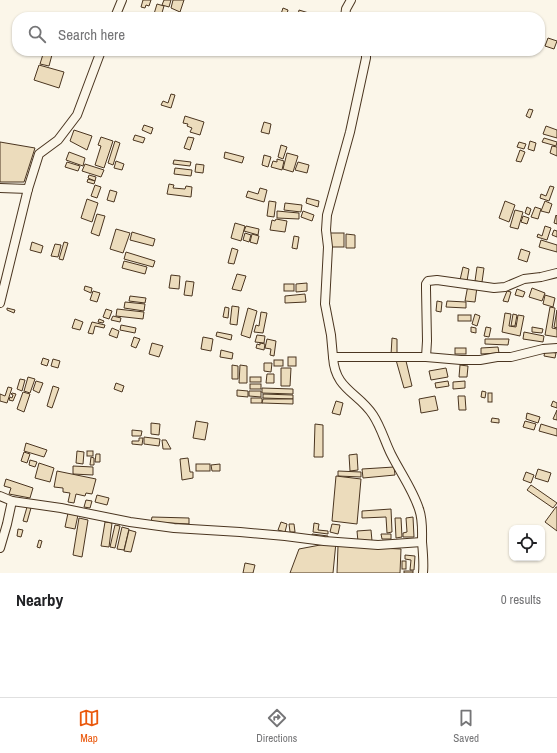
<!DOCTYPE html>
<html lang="en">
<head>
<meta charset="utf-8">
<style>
	body { margin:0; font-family:"Archivo Narrow",sans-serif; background:#f2f2f2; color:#202124 }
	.controls { position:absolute; right:12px; bottom:12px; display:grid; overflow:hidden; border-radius:8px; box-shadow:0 1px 3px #0004 }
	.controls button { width:36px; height:36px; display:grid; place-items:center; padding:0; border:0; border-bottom:1px solid #e0e0e0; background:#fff; color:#202124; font:20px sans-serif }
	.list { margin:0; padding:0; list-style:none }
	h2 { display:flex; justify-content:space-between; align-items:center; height:52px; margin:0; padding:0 16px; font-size:17px }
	h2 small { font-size:13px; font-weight:400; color:#757577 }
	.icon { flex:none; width:22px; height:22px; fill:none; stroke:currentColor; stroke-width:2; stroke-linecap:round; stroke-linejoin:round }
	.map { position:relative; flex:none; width:557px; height:573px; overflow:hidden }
	.search { position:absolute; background:#fff; box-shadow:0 1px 3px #0004; left:12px; right:12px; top:12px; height:44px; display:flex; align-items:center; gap:10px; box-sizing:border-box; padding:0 14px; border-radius:16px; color:#757577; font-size:15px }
	.sheet { height:124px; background:#fff }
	nav { display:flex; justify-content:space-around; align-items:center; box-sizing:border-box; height:56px; border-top:1px solid #e0e0e0; background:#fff; font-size:11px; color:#757577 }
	nav a { display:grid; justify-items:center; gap:2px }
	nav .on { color:#ea580c }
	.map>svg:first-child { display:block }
	.building { fill:#ecdcbc; stroke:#4a3520 }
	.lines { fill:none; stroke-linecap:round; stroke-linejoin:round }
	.minor-casing { stroke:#4a3520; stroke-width:10 }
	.minor { stroke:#fbf6e9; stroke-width:8 }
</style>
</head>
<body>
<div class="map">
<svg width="557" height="573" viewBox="0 0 557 573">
	<rect width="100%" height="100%" fill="#fbf6e9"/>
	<g class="building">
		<polygon points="143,0 151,0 149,6 146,5 145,8 141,7"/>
		<polygon points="164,0 171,0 169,7 162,5"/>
		<polygon points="173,0 184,0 180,12 171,8"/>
		<polygon points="157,4 164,6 161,16 154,14"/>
		<polygon points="283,8 288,10 286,17 280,17"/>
		<polygon points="299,10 312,14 311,17 304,17 298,15"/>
		<polygon points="548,38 557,41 554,49 545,46"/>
		<polygon points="44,51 53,51 49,66 40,64"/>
		<polygon points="39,65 64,72 59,88 34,80"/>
		<polygon points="171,94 175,95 171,108 161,105 163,101 168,103"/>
		<polygon points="529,109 533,110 530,118 526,116"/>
		<polygon points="185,116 204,122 200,135 190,132 192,128 187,126 188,124 183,123"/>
		<polygon points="264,122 271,124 269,134 261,132"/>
		<polygon points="144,125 153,128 151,134 142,130"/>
		<polygon points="546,126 557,130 557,138 543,134"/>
		<polygon points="74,130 92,136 87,150 70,141"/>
		<polygon points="135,135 145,138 143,143 133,140"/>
		<polygon points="101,137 113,141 104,168 95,165 101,146 98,145"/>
		<polygon points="188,137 194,138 190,150 184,148"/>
		<polygon points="544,138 557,142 556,146 542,142"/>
		<polygon points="115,141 120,143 113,165 108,163"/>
		<polygon points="530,141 536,143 534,151 528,149"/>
		<polygon points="0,142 35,148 24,182 0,182"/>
		<polygon points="519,142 526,144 524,149 517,147"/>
		<polygon points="281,145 287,147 283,159 278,157"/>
		<polygon points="552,146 557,147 557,156 550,153"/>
		<polygon points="520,150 525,152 521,162 516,161"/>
		<polygon points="69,152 85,158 83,166 66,160"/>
		<polygon points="225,152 244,157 242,163 224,158"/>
		<polygon points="287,153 298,156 293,172 283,169"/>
		<polygon points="264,155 271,157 268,167 262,165"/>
		<polygon points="277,159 284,161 282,170 271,167 273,161 277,162"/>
		<polygon points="174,160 191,162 190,166 173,164"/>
		<polygon points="116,161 124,164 122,170 114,168"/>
		<polygon points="67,162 80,166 78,171 65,167"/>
		<polygon points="298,162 309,165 307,173 295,170"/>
		<polygon points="85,164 104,170 101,177 82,171"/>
		<polygon points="196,164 204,165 203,173 195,172"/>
		<polygon points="175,168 192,170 191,176 174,174"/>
		<polygon points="89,175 96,177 95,181 88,178"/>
		<polygon points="88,179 95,181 94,184 87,182"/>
		<polygon points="169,184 174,185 173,188 185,189 186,186 192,187 191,197 167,194"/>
		<polygon points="95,185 101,187 97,198 91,196"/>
		<polygon points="550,186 554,187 549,201 540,198 541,194 546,196"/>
		<polygon points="260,188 267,190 264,202 246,197 248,191 258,194"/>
		<polygon points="110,190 117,192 114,202 107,200"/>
		<polygon points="307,198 319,201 318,207 306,203"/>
		<polygon points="87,199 98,203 92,222 81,218"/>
		<polygon points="269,201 276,202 274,217 267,216"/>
		<polygon points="505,201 515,205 509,222 499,218"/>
		<polygon points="545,201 552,204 549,213 541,211"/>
		<polygon points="285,203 302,205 301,212 284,210"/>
		<polygon points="527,207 531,209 529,215 525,213"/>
		<polygon points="535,207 541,209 538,219 531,217"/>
		<polygon points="515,210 523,212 518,229 510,227"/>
		<polygon points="277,211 299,213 299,219 277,218"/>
		<polygon points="303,211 314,215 312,221 301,217"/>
		<polygon points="97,214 105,216 99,236 91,233"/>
		<polygon points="556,215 557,216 557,224 554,223"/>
		<polygon points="523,216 529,218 527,224 521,222"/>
		<polygon points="276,219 287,221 285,232 270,230 272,220 275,221"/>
		<polygon points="235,223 245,226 241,241 231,238"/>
		<polygon points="246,226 259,229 258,235 244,231"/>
		<polygon points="545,226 551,228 547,240 537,237 538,234 542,236"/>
		<polygon points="116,229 130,233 123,253 110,249"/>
		<polygon points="554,230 557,231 557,237 552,235"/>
		<polygon points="132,232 155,239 153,246 130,240"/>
		<polygon points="245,233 251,235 249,242 243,240"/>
		<rect x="330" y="233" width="14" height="14"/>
		<polygon points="252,234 259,236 257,244 250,242"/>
		<polygon points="346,234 355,235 355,248 346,248"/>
		<polygon points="294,236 299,237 297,249 292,248"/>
		<polygon points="541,240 557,245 557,252 539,247"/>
		<polygon points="32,242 43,246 41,253 30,250"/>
		<polygon points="64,242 68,243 63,260 59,259"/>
		<polygon points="55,244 61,245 58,257 51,256"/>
		<polygon points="232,248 238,250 234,264 228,263"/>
		<polygon points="521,249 530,252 527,262 518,259"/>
		<polygon points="126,252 155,261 153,267 124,259"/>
		<polygon points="124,261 147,267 145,274 122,268"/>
		<polygon points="463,267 469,269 467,281 460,280"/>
		<polygon points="477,267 484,268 482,282 475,281"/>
		<polygon points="237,274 246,276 241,291 232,289"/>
		<polygon points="171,275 180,276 179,289 169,288"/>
		<polygon points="186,281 194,282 192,296 184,295"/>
		<polygon points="307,283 307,291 296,292 296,284"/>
		<rect x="284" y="284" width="10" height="7"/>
		<polygon points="468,285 477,287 475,302 465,301"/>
		<polygon points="85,286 92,288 91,293 84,290"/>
		<polygon points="532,288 545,293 542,301 529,297"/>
		<polygon points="517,289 525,292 523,297 515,295"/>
		<polygon points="93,291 100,293 97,302 90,300"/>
		<polygon points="507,291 511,292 508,302 503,301"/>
		<polygon points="305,294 306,302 285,303 285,296"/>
		<polygon points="545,295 555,298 553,307 543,304"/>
		<polygon points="130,296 146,298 145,303 129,301"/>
		<polygon points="437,301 442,302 441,312 436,311"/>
		<polygon points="447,301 466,302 466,308 446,307"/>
		<polygon points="125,302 145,304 144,311 124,308"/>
		<polygon points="232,306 239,307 237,325 230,324"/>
		<polygon points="225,307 229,308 228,318 223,317"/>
		<polygon points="550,307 555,308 552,328 557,329 557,337 545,335"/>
		<polygon points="7,308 15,310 14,313 7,310"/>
		<polygon points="248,308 257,311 250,338 241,335"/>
		<polygon points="106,309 112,311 109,319 103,317"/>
		<polygon points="117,309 144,312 143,319 116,316"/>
		<polygon points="557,310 557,328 554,327"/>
		<polygon points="261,312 267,313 263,333 254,332 256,325 259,326"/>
		<polygon points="505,313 511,314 509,326 516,327 518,315 524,316 520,336 502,332"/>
		<polygon points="475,314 480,316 477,326 472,324"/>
		<polygon points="513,314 517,315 515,326 511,326"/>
		<rect x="458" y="315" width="13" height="6"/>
		<polygon points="113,316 121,318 120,322 111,320"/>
		<polygon points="75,319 83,322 80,330 72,328"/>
		<polygon points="99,319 104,321 103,323 98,322"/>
		<polygon points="92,322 105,325 104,328 95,326 93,334 88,333"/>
		<polygon points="121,325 136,328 135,333 120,330"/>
		<polygon points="471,327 476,328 476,333 471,332"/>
		<polygon points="486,327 491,328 489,337 484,336"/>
		<polygon points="532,327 543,329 542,333 532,332"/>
		<polygon points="112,328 119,331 117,338 109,335"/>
		<polygon points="217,332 232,335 231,340 216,336"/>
		<polygon points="524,332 544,336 543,342 523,339"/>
		<polygon points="257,335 265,336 264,343 255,342"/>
		<polygon points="134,337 140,339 136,348 131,346"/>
		<polygon points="203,337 213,339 211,351 201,349"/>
		<polygon points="392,338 397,339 397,355 391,355"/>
		<polygon points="267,339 276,341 274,356 270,355 271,349 265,348"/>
		<polygon points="485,339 509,339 508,345 485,344"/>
		<polygon points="152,343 163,346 159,357 149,354"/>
		<polygon points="260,343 265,344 264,350 256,348 257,344 260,345"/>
		<polygon points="498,347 499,353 481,354 481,348"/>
		<rect x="455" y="348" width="11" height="6"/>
		<polygon points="221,350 233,353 232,359 220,357"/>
		<polygon points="545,351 556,353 555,358 544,356"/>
		<rect x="288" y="357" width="8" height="9"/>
		<polygon points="43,358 49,360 47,366 41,364"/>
		<polygon points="53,359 60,361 58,368 51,366"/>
		<rect x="274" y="360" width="9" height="6"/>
		<polygon points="396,360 406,361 412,386 404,388"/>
		<polygon points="264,363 272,363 271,372 264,371"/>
		<polygon points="232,365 238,366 238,379 232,379"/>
		<polygon points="240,365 247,366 247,383 239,383"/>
		<polygon points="460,365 468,366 467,377 459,377"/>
		<polygon points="281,368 291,368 290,386 281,386"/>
		<polygon points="446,368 448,377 431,380 429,371"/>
		<polygon points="267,374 274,374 274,383 266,383"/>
		<polygon points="28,377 35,379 30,393 24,391"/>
		<rect x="250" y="377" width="11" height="5"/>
		<polygon points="20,379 25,380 22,391 17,389"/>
		<polygon points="36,381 43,383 39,393 33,390"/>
		<polygon points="448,381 449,386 436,388 435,383"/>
		<polygon points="465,381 465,388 453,389 453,382"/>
		<polygon points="116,383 124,386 122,392 114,389"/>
		<rect x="250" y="384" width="11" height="5"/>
		<polygon points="53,386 59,388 52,408 47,406"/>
		<polygon points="8,387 12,388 7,403 0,401 0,394 5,396"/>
		<polygon points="262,388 293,389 293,394 262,393"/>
		<polygon points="237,390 248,391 248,397 237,396"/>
		<polygon points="249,391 261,391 261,397 249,396"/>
		<polygon points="482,391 486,392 485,398 481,397"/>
		<polygon points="23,392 30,394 24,412 17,409"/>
		<polygon points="12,393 16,394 13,401 9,400 10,397 12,398 13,395 11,394"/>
		<rect x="488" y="393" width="4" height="9"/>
		<polygon points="263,394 293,395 293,399 263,398"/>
		<polygon points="435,396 438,410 421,413 419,399"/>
		<polygon points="458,396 465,396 466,410 459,410"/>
		<rect x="251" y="398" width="11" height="5"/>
		<polygon points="263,399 293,399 293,404 262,403"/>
		<polygon points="336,401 343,403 340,415 332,413"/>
		<polygon points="553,401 557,403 557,408 551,406"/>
		<polygon points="557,410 557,420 553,419"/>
		<polygon points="527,413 540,417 538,423 526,419"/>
		<polygon points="492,418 499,419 499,423 491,422"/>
		<polygon points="196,421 208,423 205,440 193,438"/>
		<polygon points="525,421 536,424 534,430 523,427"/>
		<polygon points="151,423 160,424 159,435 151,434"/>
		<polygon points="315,424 323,425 323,457 314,457"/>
		<polygon points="541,424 557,429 557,436 539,431"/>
		<polygon points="132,430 142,431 141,436 132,436"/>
		<polygon points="144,437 160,439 159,446 144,444"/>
		<polygon points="139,438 143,438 142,445 132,444 132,441 139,441"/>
		<polygon points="162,440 166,440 171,449 163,449"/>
		<polygon points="26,443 47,450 44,457 24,451"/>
		<polygon points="77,451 84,452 83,464 76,463"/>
		<rect x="87" y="451" width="6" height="5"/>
		<polygon points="24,452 30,454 27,463 21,461"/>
		<polygon points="96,454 100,454 100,462 95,462"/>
		<polygon points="357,454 358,470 350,471 349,455"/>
		<polygon points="91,457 94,458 94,465 90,465"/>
		<polygon points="188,458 190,472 193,472 193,478 182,480 180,459"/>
		<polygon points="30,460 37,462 35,467 29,465"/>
		<polygon points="39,463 54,468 50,482 35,478"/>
		<rect x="196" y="464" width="14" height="7"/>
		<polygon points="220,464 220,471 212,471 211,465"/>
		<polygon points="73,466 93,467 93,475 73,474"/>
		<polygon points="394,467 395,475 363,478 362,469"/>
		<polygon points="538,469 551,473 548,482 535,478"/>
		<polygon points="57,471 96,479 92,494 86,493 85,496 76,494 74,503 68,502 70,493 63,492 63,488 54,487"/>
		<polygon points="338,471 361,472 361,477 338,476"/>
		<polygon points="526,472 534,475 531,483 523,480"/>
		<polygon points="336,476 361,479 357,524 332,521"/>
		<polygon points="6,479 33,488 30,498 9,494 11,488 4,486"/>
		<polygon points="531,485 557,503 553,508 527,490"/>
		<polygon points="97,495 109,498 107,505 95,502"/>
		<polygon points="86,500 92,501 90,508 84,507"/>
		<polygon points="27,507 31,508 27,522 23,521"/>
		<polygon points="556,507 557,507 557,531 545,522"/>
		<polygon points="391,509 392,532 387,533 386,517 362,518 362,511"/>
		<polygon points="68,513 78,515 75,529 65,527"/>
		<polygon points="152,517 189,518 189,524 151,522"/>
		<polygon points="413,517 414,537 403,537 403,533 407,532 406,518"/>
		<polygon points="79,518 88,520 82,557 73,555"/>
		<polygon points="395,518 401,518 402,537 396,538"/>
		<polygon points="105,522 112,523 109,547 101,546"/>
		<polygon points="281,522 287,524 285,532 278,530"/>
		<polygon points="314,523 319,524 318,530 328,531 328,534 313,532"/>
		<polygon points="289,524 294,524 295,532 290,532"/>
		<polygon points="332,524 340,525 338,534 330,532"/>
		<polygon points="115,525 120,526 115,548 110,547"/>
		<polygon points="122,527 129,529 124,550 117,549"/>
		<polygon points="18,529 23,530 21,537 17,536"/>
		<polygon points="129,530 136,532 131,552 124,551"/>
		<polygon points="371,530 372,541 358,542 357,531"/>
		<polygon points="312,534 328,536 328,539 312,537"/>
		<polygon points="381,534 391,534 391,539 382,539"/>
		<polygon points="39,540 42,541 40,548 37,547"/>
		<polygon points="336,542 333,573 290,573 299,549"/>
		<polygon points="338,546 401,549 400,573 337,573"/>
		<polygon points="405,555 415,556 414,570 410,570 411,560 405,559"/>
		<rect x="402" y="561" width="4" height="8"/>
		<polygon points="245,563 255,565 253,573 243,573"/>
		<rect x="404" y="571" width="9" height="2"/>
	</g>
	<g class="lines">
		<g class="minor-casing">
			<g id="minor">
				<polyline points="115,17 122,0"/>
				<polyline points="345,17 346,9 351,0"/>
				<polyline points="0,188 28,189"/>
				<polyline points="0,303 28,189 39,154 58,140 77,115 101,51"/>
				<polyline points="333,357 331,335 325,304 328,247 326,230 327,215 350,132 366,58 366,53 364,51"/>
				<polyline points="426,357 427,341 426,289 426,284 428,281 437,280 494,288 505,287 524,279 541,277 557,273"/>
				<polyline points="0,496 12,501 61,508 130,522 174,528 240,532 285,536 324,541 378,545 422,542"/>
				<polyline points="0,548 7,524 12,501"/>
				<path d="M423 573C424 563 423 553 422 542 422 531 423 520 419 509 413 490 400 472 391 454 385 442 381 427 373 415 358 392 335 390 333 357H426L461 360H480L497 357H511L543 349 557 348"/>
			</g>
		</g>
		<use href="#minor" class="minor"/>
	</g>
</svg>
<div class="controls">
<button><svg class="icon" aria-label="locate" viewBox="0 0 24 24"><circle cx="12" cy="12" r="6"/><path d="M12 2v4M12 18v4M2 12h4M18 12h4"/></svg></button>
</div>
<div class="search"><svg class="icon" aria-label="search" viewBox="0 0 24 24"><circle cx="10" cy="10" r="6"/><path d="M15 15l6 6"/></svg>Search here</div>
</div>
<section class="sheet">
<h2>Nearby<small>0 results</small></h2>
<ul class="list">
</ul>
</section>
<nav>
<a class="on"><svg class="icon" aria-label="map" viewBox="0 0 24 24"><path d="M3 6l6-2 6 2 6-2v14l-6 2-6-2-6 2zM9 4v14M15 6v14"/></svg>Map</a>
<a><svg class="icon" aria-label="directions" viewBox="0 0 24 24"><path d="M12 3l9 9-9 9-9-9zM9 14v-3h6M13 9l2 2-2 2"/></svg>Directions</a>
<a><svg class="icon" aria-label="saved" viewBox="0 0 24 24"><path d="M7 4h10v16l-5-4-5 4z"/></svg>Saved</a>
</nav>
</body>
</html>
